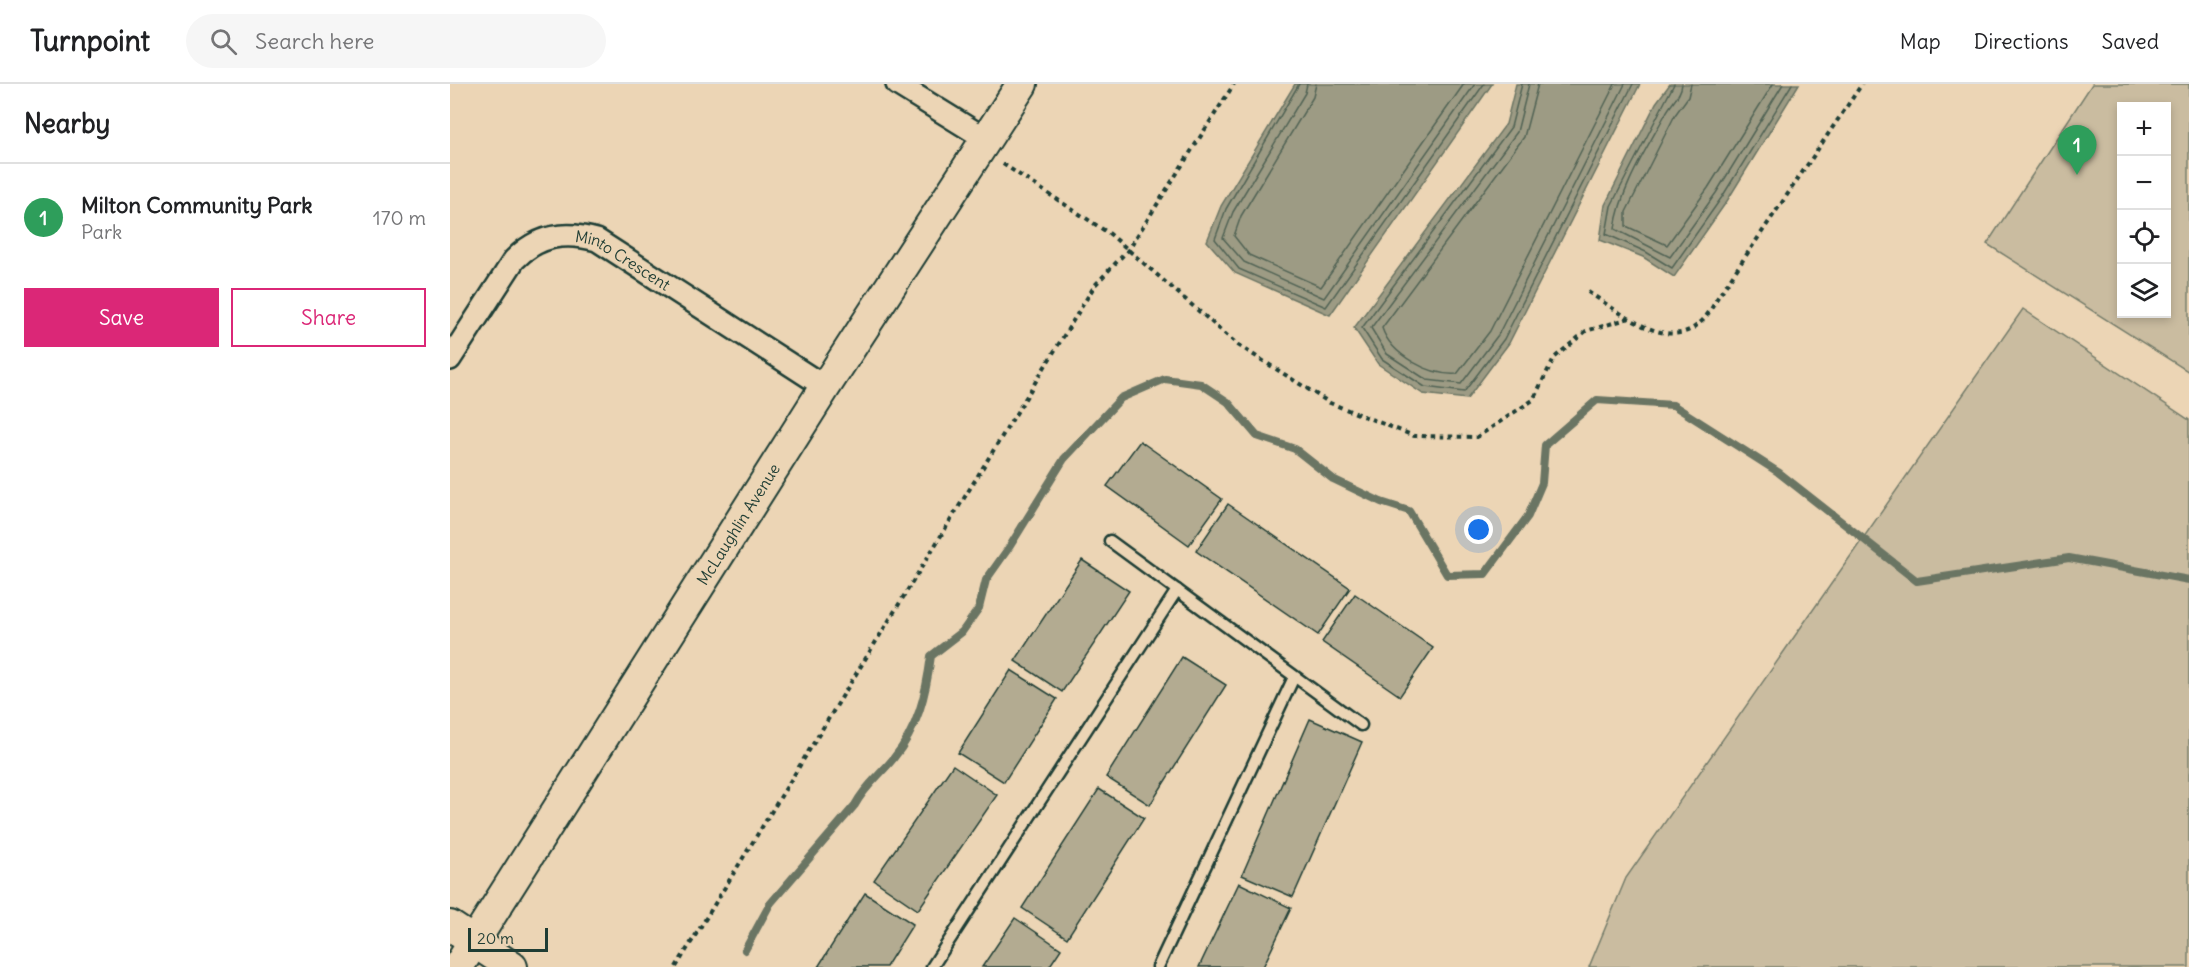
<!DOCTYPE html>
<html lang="en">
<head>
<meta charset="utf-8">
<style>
	body { margin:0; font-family:Delius,sans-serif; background:#f6f6f6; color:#202124 }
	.controls { position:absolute; right:18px; top:18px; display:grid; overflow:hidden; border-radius:0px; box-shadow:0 3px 9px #0003 }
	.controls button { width:54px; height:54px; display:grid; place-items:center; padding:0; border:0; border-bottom:2px solid #e0e0e0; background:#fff; color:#202124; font:30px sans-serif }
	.scale { position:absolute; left:18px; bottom:15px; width:80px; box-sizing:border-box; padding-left:6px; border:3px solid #1f3d34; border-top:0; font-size:16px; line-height:21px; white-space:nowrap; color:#1f3d34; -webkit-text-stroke:4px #ecd5b5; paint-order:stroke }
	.you { position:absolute; left:1029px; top:446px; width:21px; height:21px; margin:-15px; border:4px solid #fff; border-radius:50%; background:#1a73e8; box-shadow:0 0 0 9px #1a73e833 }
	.badge { display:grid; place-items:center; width:39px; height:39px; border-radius:50%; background:#db2777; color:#fff; font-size:20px; font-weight:700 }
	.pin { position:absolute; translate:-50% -50px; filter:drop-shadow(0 2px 3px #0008) }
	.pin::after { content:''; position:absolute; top:32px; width:21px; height:18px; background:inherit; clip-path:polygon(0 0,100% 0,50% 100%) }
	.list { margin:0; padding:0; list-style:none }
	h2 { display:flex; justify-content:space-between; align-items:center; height:78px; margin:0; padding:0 24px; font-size:26px }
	h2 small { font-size:20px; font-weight:400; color:#757577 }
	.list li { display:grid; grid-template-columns:39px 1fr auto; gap:18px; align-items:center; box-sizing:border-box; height:108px; padding:0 24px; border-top:2px solid #e0e0e0 }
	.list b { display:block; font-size:22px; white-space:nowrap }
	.list p { margin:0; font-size:20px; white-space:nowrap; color:#757577 }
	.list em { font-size:20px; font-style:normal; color:#757577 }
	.actions { display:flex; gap:12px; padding:18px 24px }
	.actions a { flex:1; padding:14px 0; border:2px solid #db2777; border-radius:0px; text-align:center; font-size:21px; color:#db2777 }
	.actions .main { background:#db2777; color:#fff }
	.icon { flex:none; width:33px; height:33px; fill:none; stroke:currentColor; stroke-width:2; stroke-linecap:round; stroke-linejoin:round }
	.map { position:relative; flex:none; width:1739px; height:883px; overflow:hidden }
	header { display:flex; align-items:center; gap:36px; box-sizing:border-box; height:84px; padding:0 30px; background:#fff; border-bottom:2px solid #e0e0e0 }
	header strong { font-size:28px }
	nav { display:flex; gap:33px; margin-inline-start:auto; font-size:21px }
	.search { width:420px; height:54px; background:#f6f6f6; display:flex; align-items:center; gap:15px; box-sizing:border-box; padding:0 21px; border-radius:33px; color:#757577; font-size:22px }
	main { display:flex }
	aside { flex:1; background:#fff }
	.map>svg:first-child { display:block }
	.green { fill:#cabca0; stroke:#747c6a; stroke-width:1.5; fill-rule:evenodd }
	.water { fill:#9d9b84; stroke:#6b7564; stroke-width:1.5 }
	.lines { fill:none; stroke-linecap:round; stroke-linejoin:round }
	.shore { stroke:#516354; stroke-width:1.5 }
	.stream { stroke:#6b7564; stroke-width:8 }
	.building { fill:#b3ab91; stroke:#1f3d34; stroke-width:1.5 }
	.lane-casing { stroke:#1f3d34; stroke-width:15 }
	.street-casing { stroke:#1f3d34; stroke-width:26 }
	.secondary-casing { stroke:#1f3d34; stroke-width:34 }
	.path { stroke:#1f3d34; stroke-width:4; stroke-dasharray:4.5 4.5; stroke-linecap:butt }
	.lane { stroke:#ecd5b5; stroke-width:10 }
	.street { stroke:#ecd5b5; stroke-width:21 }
	.secondary { stroke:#ecd5b5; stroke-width:30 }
	.labels { text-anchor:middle; stroke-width:6; stroke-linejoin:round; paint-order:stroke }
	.street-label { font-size:16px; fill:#1f3d34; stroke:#ecd5b5 }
</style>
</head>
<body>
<header>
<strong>Turnpoint</strong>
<div class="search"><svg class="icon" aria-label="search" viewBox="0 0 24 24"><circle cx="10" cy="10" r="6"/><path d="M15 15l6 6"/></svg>Search here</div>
<nav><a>Map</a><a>Directions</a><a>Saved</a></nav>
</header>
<main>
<aside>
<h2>Nearby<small></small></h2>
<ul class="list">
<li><span class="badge" style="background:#2e9e5b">1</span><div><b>Milton Community Park</b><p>Park</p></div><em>170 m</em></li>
</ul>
<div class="actions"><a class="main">Save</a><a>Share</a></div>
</aside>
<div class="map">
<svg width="1739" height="883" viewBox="0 0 1739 883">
	<rect width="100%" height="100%" fill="#ecd5b5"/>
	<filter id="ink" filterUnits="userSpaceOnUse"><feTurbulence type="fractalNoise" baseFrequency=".0167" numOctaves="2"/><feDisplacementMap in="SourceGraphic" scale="12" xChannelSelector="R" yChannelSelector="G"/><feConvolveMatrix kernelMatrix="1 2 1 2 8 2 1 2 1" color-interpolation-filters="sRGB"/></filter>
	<g filter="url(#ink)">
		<g class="green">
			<path d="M1642 0H1739V288L1537 160ZM1716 22V230H1672V22Z"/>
			<polygon points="1573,225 1739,336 1739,883 1139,883 1176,794"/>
		</g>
		<g class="water">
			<polygon points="845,0 1042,0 880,231 785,189 757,157 771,122"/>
			<polygon points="1066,0 1190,0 1059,259 1017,315 973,310 928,280 904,244 1056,40"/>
			<polygon points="1220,0 1349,0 1277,117 1224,193 1193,173 1150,156 1155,121 1206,19"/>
		</g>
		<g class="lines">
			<g class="shore">
				<polyline points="849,0 776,125 765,155 789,185 876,223 1034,0"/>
				<polyline points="857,0 855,9 783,128 773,154 794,178 874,214 1025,0"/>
				<polyline points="866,0 863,13 791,132 784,152 799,171 871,203 1014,0"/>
				<polyline points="1072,0 1061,43 912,244 932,275 975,303 1014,308 1054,255 1183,0"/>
				<polyline points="1079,0 1067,48 921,244 937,270 977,296 1011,300 1048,251 1175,0"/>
				<path d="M1088 0 1074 53 932 244C941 271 980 292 1007 290L1040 247 1165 0"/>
				<polyline points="1224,0 1161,122 1156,150 1196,168 1222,184 1272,113 1342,0"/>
				<path d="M1232 0C1231 12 1221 19 1216 29 1197 64 1170 105 1165 145L1220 173 1266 109 1333 0"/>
				<polyline points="1241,0 1238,13 1225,31 1176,128 1176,142 1217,161 1258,104 1323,0"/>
			</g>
			<path class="stream" d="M295 866 320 820 405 721C415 702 430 691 443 675 468 645 476 610 481 572L512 548 529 524 536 496 560 462 614 375 671 314 715 295 751 300 778 318 807 352 845 365 883 395 931 418 959 427 997 491 1035 490 1078 432 1092 399 1095 361 1147 316 1223 321 1328 388 1467 497 1619 474 1739 496"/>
		</g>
		<g class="building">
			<polygon points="690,357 772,415 739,461 657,402"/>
			<polygon points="778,420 900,504 868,551 746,467"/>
			<polygon points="632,476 679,507 612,608 565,577"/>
			<polygon points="905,510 983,564 950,612 872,558"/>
			<polygon points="732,573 776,601 700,721 656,693"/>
			<polygon points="561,586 607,615 554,698 508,669"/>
			<polygon points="860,635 912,658 843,813 792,791"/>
			<polygon points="503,681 547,711 468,826 424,796"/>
			<polygon points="649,705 694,734 617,854 572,824"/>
			<polygon points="789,799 841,824 813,883 749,883"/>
			<polygon points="415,809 463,840 436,883 368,883"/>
			<polygon points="565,834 611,865 599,883 532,883"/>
		</g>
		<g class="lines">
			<g class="lane-casing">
				<g id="lane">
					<polyline points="660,457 911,641"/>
					<polyline points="482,883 727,506"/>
					<polyline points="708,883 844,593"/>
				</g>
			</g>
			<g class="street-casing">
				<g id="street">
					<polyline points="447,0 536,55"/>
					<path id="s1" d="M0 275 64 176C88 151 115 147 147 156L375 303"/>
				</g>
			</g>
			<g class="secondary-casing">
				<g id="secondary">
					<polyline points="0,842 62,883"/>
					<path id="s2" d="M8 883 375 303 572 0"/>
				</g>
			</g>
			<g class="path">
				<polyline points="553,80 660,150 788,261 880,319 964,352 1027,353 1083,316 1104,274 1136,247 1180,234"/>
				<path d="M1138 208C1181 235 1234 282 1266 216L1412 0"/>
				<polyline points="226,883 645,201 678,166 784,0"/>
			</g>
			<use href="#lane" class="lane"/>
			<use href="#street" class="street"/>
			<use href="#secondary" class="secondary"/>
		</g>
	</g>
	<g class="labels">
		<g class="street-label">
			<text dy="6" stroke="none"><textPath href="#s1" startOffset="240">Minto Crescent</textPath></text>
			<text dy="6" stroke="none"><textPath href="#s2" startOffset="524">McLaughlin Avenue</textPath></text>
		</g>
	</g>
</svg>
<div class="controls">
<button>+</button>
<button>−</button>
<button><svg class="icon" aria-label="locate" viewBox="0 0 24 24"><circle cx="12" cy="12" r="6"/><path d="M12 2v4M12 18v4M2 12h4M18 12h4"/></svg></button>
<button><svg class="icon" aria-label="layers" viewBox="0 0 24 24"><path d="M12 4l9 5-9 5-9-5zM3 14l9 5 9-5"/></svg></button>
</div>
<div class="scale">20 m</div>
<div class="you"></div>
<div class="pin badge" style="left:1627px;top:91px;background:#2e9e5b">1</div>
</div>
</main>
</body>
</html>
